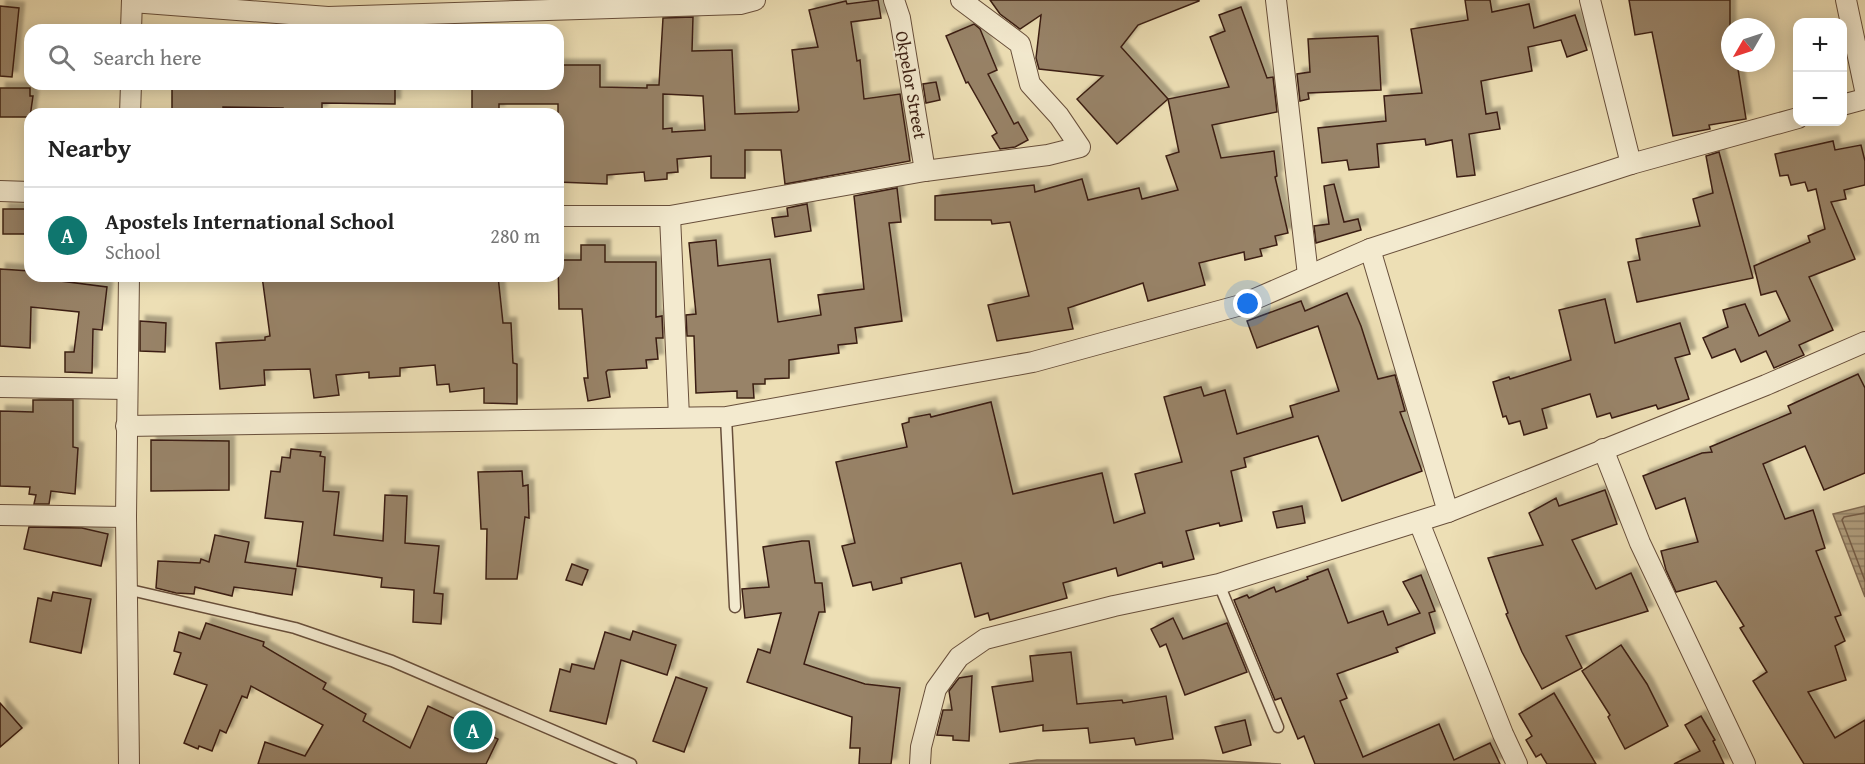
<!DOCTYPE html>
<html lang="en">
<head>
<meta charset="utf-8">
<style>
	body { margin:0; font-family:"Gentium Book Plus",serif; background:#f6f6f6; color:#222 }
	.controls { position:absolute; right:18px; top:18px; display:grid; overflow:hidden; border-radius:12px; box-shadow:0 3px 15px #0003 }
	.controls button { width:54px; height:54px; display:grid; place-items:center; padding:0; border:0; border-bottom:2px solid #e0e0e0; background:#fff; color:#222; font:30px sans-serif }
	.compass { position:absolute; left:1721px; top:18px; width:54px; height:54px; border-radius:50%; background:#fff; box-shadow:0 3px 15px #0003; rotate:231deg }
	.you { position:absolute; left:1248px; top:304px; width:21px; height:21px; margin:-15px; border:4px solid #fff; border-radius:50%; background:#1a73e8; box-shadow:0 0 0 9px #1a73e833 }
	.badge { display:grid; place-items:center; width:39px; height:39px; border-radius:50%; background:#0f766e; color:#fff; font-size:20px; font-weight:700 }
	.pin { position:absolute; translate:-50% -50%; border:3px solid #fff; box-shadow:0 2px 6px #0006 }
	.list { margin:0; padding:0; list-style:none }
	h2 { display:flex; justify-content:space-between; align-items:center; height:78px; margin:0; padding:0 24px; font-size:26px }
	h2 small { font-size:20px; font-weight:400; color:#767676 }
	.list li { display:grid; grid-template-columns:39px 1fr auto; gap:18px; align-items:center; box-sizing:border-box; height:96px; padding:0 24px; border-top:2px solid #e0e0e0 }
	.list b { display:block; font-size:22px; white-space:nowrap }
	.list p { margin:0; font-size:20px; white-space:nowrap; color:#767676 }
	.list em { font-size:20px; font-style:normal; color:#767676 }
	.icon { flex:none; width:33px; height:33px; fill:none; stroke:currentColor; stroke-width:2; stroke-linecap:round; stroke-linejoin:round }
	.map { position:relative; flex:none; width:1865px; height:764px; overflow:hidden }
	.search { position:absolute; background:#fff; box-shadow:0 3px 15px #0003; left:24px; top:24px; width:540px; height:66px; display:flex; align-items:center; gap:15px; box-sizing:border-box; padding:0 21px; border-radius:18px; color:#767676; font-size:22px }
	.panel { position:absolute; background:#fff; box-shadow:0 3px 15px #0003; left:24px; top:108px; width:540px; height:174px; border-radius:18px }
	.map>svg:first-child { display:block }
	.water { fill:url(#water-rules); stroke:#816b53; stroke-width:1.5 }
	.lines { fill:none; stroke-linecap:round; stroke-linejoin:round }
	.shore { stroke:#765e48; stroke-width:1.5 }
	.building { fill:#988367; stroke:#3b1f12; stroke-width:1.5; fill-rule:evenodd; filter:url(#shadow) }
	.lane-casing { stroke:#684f3b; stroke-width:13 }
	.street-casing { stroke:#684f3b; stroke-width:22 }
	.lane { stroke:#f3eacf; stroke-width:10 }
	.street { stroke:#f3eacf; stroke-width:20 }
	.labels { text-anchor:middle; stroke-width:5; stroke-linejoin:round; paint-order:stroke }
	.street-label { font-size:18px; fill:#3b1f12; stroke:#f3eacf }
</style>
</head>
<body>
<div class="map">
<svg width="1865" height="764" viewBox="0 0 1865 764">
	<defs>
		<pattern id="water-rules" width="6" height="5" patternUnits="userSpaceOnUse" patternTransform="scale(1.5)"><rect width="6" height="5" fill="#b09e7e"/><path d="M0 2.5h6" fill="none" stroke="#908066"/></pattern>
		<filter id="shadow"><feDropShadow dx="5.5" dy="-5.5" stdDeviation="1.5" flood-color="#0004"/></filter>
	</defs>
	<rect width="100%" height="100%" fill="#eddfb5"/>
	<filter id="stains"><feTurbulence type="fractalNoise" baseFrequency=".00333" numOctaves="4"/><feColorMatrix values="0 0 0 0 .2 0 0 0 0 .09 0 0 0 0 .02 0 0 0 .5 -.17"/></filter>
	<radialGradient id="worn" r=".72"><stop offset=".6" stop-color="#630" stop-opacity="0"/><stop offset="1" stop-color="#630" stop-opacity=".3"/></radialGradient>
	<g class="water">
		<polygon points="1865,506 1865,597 1833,514"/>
		<polygon points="1037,760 1203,760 1281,764 1009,764"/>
	</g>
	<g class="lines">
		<polyline class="shore" points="1865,513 1844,517 1842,520 1865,581"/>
	</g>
	<g class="building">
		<path d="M878 0 881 18 851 22 857 61 860 60 864 99 900 94 910 161 785 184 781 150H745V178H711V156L677 159 678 172 667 173V179L645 181 644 172 607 175V184L558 182V104H499V111H472V84H558V65H600V87L647 88V85H659L663 18 693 17 692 51 732 50 735 114 797 112 799 110 792 50 818 47 809 10 846 1 847 4ZM663 94 703 96 705 130 672 132V128L663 129Z"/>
		<polygon points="990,0 1199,0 1199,1 1138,25 1121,47 1168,99 1117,144 1077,99 1103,76 1039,69 1036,58 1041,15 1020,29 1000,14"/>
		<polygon points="1465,0 1490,0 1492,12 1529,4 1534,28 1575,15 1587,50 1567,57 1561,40 1528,47 1532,71 1481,81 1486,114 1497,112 1500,129 1469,134 1475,175 1457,177 1452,140 1426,145 1425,139 1377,144 1379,167 1349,170 1347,160 1322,163 1318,128 1386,121 1384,96 1422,93 1411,29 1468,20"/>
		<polygon points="1629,0 1730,0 1730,63 1737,63 1746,119 1709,125 1710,129 1673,136 1652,32 1635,35"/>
		<polygon points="0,6 19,8 12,77 0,76"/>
		<polygon points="1241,7 1267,78 1273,77 1277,112 1212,125 1221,158 1274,151 1277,176 1275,177 1288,233 1275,236 1277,245 1260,249 1262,256 1245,260 1244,252 1199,263 1205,285 1148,301 1143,283 1068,308 1073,329 997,341 988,305 1029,296 1010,222 992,224 991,220 935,220 935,196 1034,185 1035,192 1082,179 1088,200 1139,188 1142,199 1178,190 1166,156 1179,152 1168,99 1229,87 1210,37 1225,31 1219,15"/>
		<polygon points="974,24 980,29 997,70 988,74 1014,124 1018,122 1028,140 1015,147 1000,149 992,136 997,133 968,82 966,83 946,36"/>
		<polygon points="1378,36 1381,90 1308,93 1309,99 1300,101 1297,74 1310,72 1308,39"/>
		<polygon points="936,82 940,100 926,103 923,84"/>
		<polygon points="172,84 395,84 395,104 322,103 322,111 283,111 283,108 223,107 223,110 172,109"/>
		<polygon points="0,88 30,88 30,96 33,96 30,117 0,117"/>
		<polygon points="1833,141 1835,150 1861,145 1865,161 1865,185 1844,190 1846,199 1831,202 1855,259 1809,277 1833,330 1799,345 1804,355 1774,368 1766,351 1741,362 1735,349 1712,358 1703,338 1728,327 1723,310 1745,304 1759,336 1790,321 1776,291 1761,295 1754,266 1810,242 1808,236 1825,229 1816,189 1808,191 1805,182 1791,185 1788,175 1780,176 1775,154"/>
		<polygon points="1719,152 1753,278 1637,302 1628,262 1640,260 1636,239 1700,226 1693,199 1713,193 1706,156"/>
		<polygon points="1334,184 1344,222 1358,219 1361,230 1316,243 1314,226 1329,224 1324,186"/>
		<polygon points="897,188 901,222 889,223 902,321 855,328 857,343 838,345 839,353 789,360 789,378 765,379 765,384 753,384 754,398 737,398 737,391 696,393 694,336 687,336 686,315 696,314 689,243 716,240 718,266 770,259 778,322 821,315 818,295 864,289 854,196"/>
		<polygon points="807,204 811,231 775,237 772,218 788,216 787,208"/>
		<rect x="3" y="209" width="26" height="25"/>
		<polygon points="581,245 605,245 605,262 656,262 656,317 662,316 663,338 656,338 658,359 646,360 647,368 608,370 606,372 610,397 588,401 584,378 588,378 582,309 559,309 558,260 581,260"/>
		<polygon points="0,269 30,271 30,276 37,276 37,278 107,287 102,330 93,329 92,373 65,372 65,352 74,352 79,312 31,307 30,348 0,346"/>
		<polygon points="262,276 498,276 503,323 511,323 513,363 517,364 517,404 484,403 484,388 450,392 449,384 437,385 435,365 400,368 400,376 369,378 369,372 336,375 339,395 314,398 310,369 264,370 265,385 220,389 216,343 265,340 265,337 270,336"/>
		<polygon points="1347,293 1361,326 1378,379 1395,375 1405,411 1400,412 1422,471 1342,501 1318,436 1244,458 1246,467 1231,471 1242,521 1220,526 1219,523 1186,531 1194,559 1163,567 1162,562 1118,576 1116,568 1063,583 1067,598 990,620 988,613 975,617 961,563 901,578 902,583 873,590 871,582 853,586 842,546 855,543 836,462 907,447 902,424 909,422 909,418 930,414 931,417 991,402 1013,494 1102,473 1114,523 1145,513 1135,474 1182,462 1164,397 1201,387 1204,396 1225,390 1237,434 1293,417 1290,406 1339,391 1318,326 1257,348 1247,321 1301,301 1305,311"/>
		<polygon points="1605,299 1615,343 1680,323 1690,354 1675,358 1689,399 1658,409 1656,405 1612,418 1610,413 1597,417 1590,394 1542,409 1547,428 1524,435 1520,421 1509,424 1506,416 1503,417 1493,382 1509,377 1510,379 1571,360 1559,310"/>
		<polygon points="140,321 166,323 165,352 140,351"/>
		<polygon points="1858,374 1865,388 1865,473 1824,490 1805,446 1763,464 1785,519 1813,510 1825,548 1816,551 1841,615 1835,617 1845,641 1835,646 1846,680 1808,692 1835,738 1865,720 1865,764 1804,764 1753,681 1767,672 1740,628 1744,626 1716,581 1676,592 1666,570 1661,551 1698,542 1685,498 1656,509 1643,476 1702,453 1712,452 1710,447 1791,413 1788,406"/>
		<polygon points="33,400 73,400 73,447 78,448 75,494 51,491 49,504 34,504 36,495 29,494 30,487 0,486 0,411 33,412"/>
		<polygon points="151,440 229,441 229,490 151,491"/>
		<polygon points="291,449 321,452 320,456 325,457 323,491 339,492 334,535 383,541 385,495 407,496 405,543 439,546 434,593 443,594 441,624 413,622 414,590 381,587 382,578 297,566 303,522 265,518 271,471 280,472 282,457 290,458"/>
		<polygon points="522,471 523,486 528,485 529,518 525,517 517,579 486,579 487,529 481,529 478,472"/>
		<polygon points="1605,490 1617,524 1572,540 1596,589 1631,573 1648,611 1566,636 1582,668 1542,689 1522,652 1506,614 1508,613 1488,558 1543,545 1529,513 1556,498 1559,506"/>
		<polygon points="1302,506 1305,523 1277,528 1273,512"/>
		<polygon points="29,527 82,528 108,534 101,566 24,549"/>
		<polygon points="215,535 249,542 245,562 296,569 292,595 234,587 232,596 195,587 194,594 176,593 156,588 158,561 200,563 201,559 209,562"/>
		<polygon points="802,541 809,541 815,583 822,583 825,612 819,612 804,664 865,684 900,688 891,764 859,764 860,748 850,748 852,717 747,682 758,649 770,653 781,613 745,618 742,589 769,587 763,547"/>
		<polygon points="572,564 588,570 582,585 566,580"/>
		<polygon points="1328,569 1348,623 1383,611 1388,625 1420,613 1403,582 1421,575 1435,611 1429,613 1435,633 1396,648 1398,652 1337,674 1347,698 1340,701 1363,757 1439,724 1454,760 1490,743 1500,764 1315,764 1304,736 1298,739 1281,698 1275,700 1234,600 1247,595 1249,598 1274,587 1276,592 1308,579 1307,577"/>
		<polygon points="53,592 91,599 81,653 30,642 38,598 51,601"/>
		<polygon points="1173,618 1183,639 1227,623 1247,672 1185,695 1166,644 1160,647 1151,629"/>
		<polygon points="206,623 264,642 263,646 326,683 323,689 366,714 363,721 410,748 428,706 498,739 486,764 258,764 265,742 305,756 323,725 251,686 247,698 242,696 226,733 220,730 212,751 199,746 198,749 184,743 207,685 174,674 181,653 174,651 179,632 200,639"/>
		<polygon points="633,631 676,645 667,675 621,660 606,724 550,711 560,669 570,672 572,664 594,669 605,632 630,640"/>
		<polygon points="1621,645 1647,684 1668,726 1625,749 1608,717 1610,715 1582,671"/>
		<polygon points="1071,652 1077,704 1122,700 1123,703 1166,696 1173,739 1136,745 1134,738 1090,743 1088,728 1043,731 1043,725 1000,732 992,687 1033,681 1030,656"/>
		<polygon points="972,676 969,741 953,740 953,736 937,735 943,710 952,710 949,691 959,678"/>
		<polygon points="676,677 707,688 684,752 653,741"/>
		<polygon points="1554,693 1596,764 1547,764 1541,754 1536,757 1526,740 1532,736 1519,714"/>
		<polygon points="0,703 22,728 0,747"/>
		<polygon points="1701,716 1715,740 1713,741 1724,764 1674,764 1700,751 1685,725"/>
		<polygon points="1245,720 1251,745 1223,753 1215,727"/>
	</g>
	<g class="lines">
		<g class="lane-casing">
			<g id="lane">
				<polyline points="726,417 735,607"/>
				<polyline points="1219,584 1278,727"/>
				<polyline points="126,589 295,628 392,661 631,764"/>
			</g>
		</g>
		<g class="street-casing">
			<g id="street">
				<polyline points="894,0 900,18 925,171"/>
				<polyline points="1276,0 1308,275"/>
				<polyline points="1590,0 1631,164"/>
				<polyline points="1846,0 1865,90"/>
				<polyline points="132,2 328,17 740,4 755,0"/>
				<polyline points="131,30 132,0"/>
				<polyline points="1842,105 1865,99"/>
				<polyline points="130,114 131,84"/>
				<polyline points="0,191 30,192"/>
				<polyline points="558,216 670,216 925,171 1048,155 1080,147 1059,116 1030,84 1020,44 961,0"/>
				<polyline points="670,216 679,417"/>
				<polyline points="1370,249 1448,512 1766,385 1865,342"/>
				<polyline points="129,276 126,517 129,764"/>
				<polyline points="0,387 126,389"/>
				<polyline points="126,426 726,417 1033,362 1241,305 1370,249 1631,164 1798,118"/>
				<polyline points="1603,449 1640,543 1745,764"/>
				<polyline points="0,515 126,517"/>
				<polyline points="1419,522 1503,734 1517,764"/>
				<polyline points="920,764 921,747 936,689 959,657 985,639 1114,606 1219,584 1448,512"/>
			</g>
		</g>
		<use href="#lane" class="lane"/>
		<use href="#street" class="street"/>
	</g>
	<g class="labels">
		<g class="street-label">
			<text transform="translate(911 85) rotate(80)" y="6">Okpelor Street</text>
		</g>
	</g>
	<rect width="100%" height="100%" filter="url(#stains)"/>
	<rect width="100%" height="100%" fill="url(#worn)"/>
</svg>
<div class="controls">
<button>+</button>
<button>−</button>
</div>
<svg class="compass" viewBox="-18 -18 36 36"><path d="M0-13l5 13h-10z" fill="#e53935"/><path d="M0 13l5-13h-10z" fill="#767676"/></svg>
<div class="you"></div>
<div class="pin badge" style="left:473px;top:730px">A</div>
<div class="search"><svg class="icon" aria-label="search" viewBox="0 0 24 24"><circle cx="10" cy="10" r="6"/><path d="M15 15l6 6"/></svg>Search here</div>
<section class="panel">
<h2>Nearby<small></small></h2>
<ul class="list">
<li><span class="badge">A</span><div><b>Apostels International School</b><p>School</p></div><em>280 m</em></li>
</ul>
</section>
</div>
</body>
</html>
